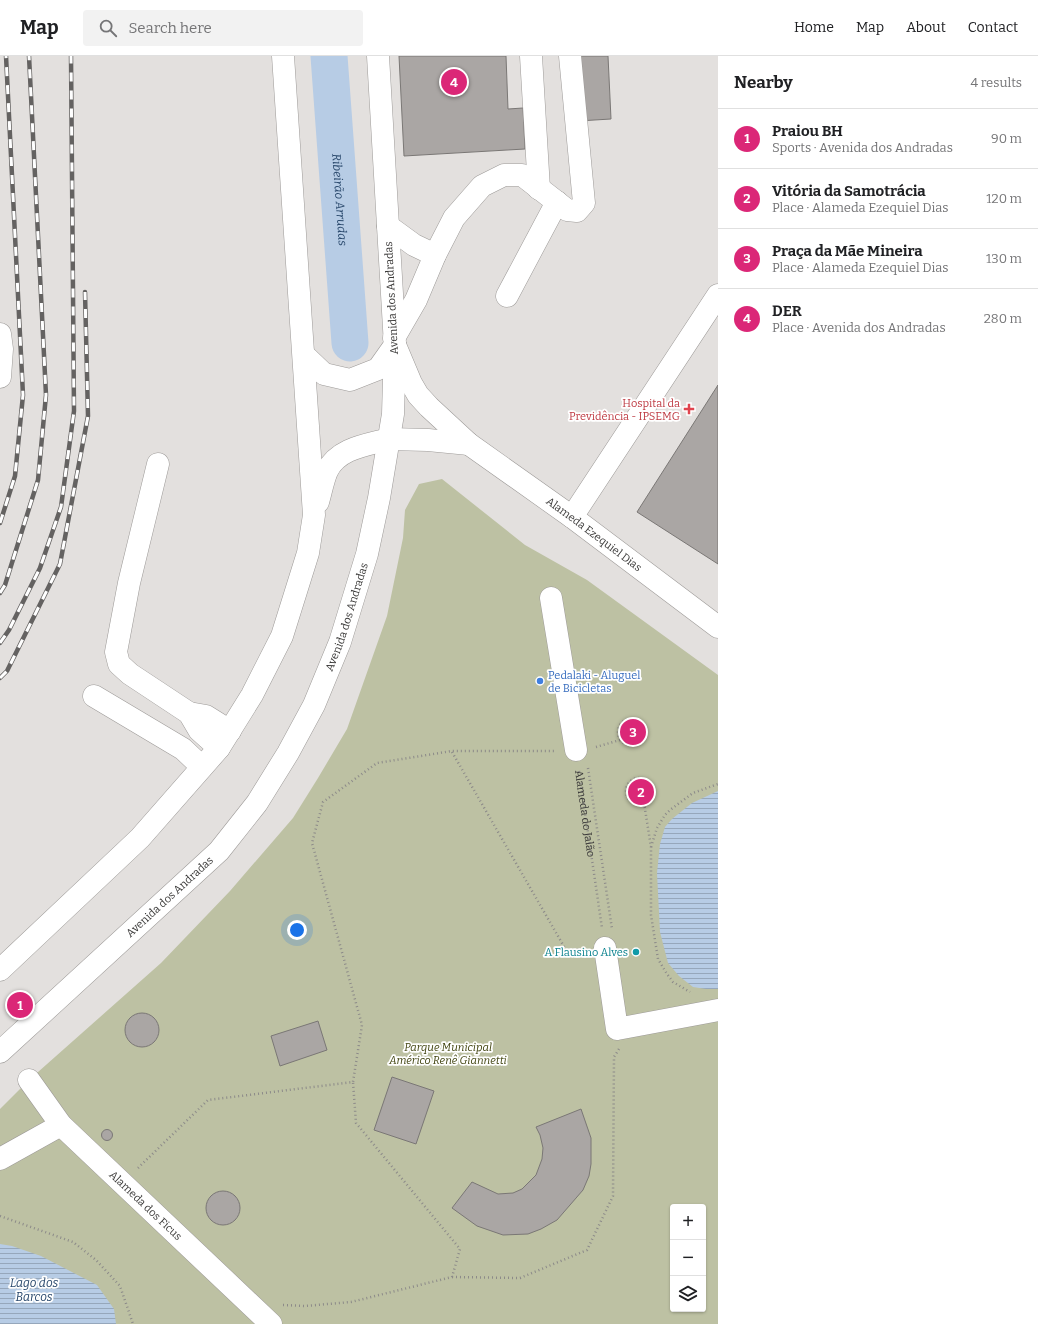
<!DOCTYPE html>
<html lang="en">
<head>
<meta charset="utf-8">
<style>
	body { margin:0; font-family:Bitter,serif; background:#f2f2f2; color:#202124 }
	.controls { position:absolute; right:12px; bottom:12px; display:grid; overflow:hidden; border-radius:4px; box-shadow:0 1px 3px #0004 }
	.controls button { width:36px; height:36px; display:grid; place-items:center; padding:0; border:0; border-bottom:1px solid #e0e0e0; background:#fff; color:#202124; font:20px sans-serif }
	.you { position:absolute; left:297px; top:874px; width:14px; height:14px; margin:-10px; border:3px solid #fff; border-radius:50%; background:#1a73e8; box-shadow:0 0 0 6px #1a73e833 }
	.badge { display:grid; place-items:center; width:26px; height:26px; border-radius:50%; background:#db2777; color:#fff; font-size:13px; font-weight:700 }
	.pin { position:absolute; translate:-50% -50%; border:2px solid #fff; box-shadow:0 1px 4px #0006 }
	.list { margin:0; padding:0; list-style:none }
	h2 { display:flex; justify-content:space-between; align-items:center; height:52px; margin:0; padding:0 16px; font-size:17px }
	h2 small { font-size:13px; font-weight:400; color:#757577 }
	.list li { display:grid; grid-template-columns:26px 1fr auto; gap:12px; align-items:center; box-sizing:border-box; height:60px; padding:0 16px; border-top:1px solid #e0e0e0 }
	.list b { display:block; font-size:15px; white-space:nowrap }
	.list p { margin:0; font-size:13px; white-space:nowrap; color:#757577 }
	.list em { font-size:13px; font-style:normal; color:#757577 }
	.icon { flex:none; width:22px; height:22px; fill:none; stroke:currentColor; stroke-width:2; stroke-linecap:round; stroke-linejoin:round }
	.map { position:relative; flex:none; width:718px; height:1268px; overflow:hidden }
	header { display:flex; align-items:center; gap:24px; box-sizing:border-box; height:56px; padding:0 20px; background:#fff; border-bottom:1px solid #e0e0e0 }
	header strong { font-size:19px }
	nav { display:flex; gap:22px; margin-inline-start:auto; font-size:14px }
	.search { width:280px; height:36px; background:#f2f2f2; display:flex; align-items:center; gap:10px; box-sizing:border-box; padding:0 14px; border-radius:4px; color:#757577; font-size:15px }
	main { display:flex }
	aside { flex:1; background:#fff }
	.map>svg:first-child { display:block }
	.green { fill:#bdc1a3; fill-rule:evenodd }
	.water { fill:url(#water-rules) }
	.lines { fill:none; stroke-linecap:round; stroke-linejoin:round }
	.river { stroke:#b7cce5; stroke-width:37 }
	.building { fill:#aaa6a4; stroke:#7a7775 }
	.minor-casing { stroke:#9d9a98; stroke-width:23 }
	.major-casing { stroke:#9d9a98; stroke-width:23 }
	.path { stroke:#8c8a89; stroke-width:2.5; stroke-dasharray:1 3; stroke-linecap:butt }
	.minor { stroke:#fff; stroke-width:22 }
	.major { stroke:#fff; stroke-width:22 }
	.rail-casing { stroke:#646261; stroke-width:4.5 }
	.rail { stroke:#fff; stroke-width:3; stroke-dasharray:9; stroke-linecap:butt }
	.health-dot { fill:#e0444e; stroke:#fff; stroke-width:1.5 }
	.shop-dot { fill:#3f7fe0; stroke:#fff; stroke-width:1.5 }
	.culture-dot { fill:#0f9aa8; stroke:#fff; stroke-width:1.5 }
	.labels { text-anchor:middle; stroke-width:3.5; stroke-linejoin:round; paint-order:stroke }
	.street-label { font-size:11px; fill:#3a3938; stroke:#fff }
	.health-label { font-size:11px; fill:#be3a42; stroke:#fff; text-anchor:end }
	.shop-label { font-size:11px; fill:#366cbe; stroke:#fff; text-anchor:start }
	.culture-label { font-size:11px; fill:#0d838f; stroke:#fff; text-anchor:end }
	.park-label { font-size:11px; font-style:italic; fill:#3f420d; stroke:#fff }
	.water-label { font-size:12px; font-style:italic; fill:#29486c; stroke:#fff }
</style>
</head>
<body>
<header>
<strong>Map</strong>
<div class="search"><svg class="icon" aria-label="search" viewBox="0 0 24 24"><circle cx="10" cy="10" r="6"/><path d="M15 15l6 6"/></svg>Search here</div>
<nav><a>Home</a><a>Map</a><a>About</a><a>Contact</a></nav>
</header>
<main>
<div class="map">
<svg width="718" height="1268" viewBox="0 0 718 1268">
	<defs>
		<pattern id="water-rules" width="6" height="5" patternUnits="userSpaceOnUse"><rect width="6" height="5" fill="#b7cce5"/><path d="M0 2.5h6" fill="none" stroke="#96a7bb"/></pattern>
	</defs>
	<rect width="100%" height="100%" fill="#e3e0de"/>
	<path class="green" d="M442 423 525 489 587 524 718 619V1268H0V1053L29 1024 161 907 230 835 293 762 318 722 347 673 387 560 403 482 405 454 419 428ZM673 1151H703V1253H673Z"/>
	<g class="water">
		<polygon points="718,735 718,933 706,933 693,931 679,920 668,907 660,876 657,817 660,788 665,771 672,763 692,747"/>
		<polygon points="0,1188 12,1190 41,1200 97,1229 114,1253 116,1268 0,1268"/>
	</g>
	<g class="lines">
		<path class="river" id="s1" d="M329 0 350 287"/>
	</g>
	<g class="building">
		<polygon points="399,0 506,0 508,53 523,52 525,93 404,100"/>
		<polygon points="575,0 608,0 611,63 578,65"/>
		<polygon points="718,329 718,508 637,456"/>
		<circle cx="142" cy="974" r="17"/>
		<polygon points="318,965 327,994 280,1010 271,980"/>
		<polygon points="392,1021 434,1035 416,1088 374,1074"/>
		<polygon points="581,1053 591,1082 591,1108 589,1120 583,1134 557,1164 541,1173 528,1178 503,1179 477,1170 452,1152 472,1126 498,1138 513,1137 522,1133 536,1119 542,1103 543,1092 540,1079 536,1071"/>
		<circle cx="107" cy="1079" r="5.5"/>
		<circle cx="223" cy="1152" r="17"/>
	</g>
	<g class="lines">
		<g class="minor-casing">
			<g id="minor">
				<polyline points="531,0 539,133"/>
				<polyline points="388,170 414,189 435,199"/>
				<polyline points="507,240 557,146"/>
				<polyline points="0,278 2,293 0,321"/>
				<polyline points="394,282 416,244 435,199 454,162 482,130 504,119 522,119 567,154 577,155 584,147 570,0"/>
				<path id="s3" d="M395 289 411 327 418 339 429 351 469 388 572 461 718 571"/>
				<polyline points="389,383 428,384 469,388"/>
				<polyline points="158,408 129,527 116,596 119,608 130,618 189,657 199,674 219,692"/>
				<polyline points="572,461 718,239"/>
				<polyline points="551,542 576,694"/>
				<polyline points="94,640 183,693 202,711"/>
				<polyline points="189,657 206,660 230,675"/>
				<polyline points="605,892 617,973 718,954"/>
				<path id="s4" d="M29 1024 61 1069 271 1268"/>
				<polyline points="0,1103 61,1069"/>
			</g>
		</g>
		<g class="major-casing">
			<g id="major">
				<polyline points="304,299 324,318 350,324 378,313 395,289"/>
				<path d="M318 446C321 436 323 424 327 415 338 392 367 389 389 383"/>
				<polyline points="0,914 140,782 219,692 252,639 282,580 308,497 314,459 283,0"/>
				<path id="s5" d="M0 996 219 795 257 747 288 697 314 649 340 586 367 498 379 442 393 358 395 289 378 0"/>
			</g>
		</g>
		<g class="path">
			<circle cx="631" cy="676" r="13"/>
			<polyline points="596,691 620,684"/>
			<polyline points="452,696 566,894 584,893"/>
			<polyline points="588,712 612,873"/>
			<path id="s2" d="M579 715 602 872"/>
			<circle cx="639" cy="735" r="13"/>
			<polyline points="644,747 651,791 651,859 658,903 667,918 673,926 690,936"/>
			<polyline points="651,791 657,772 665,759 670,754 693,737 718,728"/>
			<polyline points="138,1112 208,1044 353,1026 362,969 312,787 323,746 377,707 452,695 555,695"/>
			<polyline points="0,1160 73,1186 96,1204 120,1230 133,1268"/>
			<polyline points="452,1221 520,1222 587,1194 613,1140 614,1001 619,993"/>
			<polyline points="283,1249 305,1250 351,1246 452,1221 460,1193 356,1067 353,1026"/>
		</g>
		<use href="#minor" class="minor"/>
		<use href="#major" class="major"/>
		<g class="rail-casing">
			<g id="rail">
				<polyline points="0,467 15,420 23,339 6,0"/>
				<polyline points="0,537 5,529 38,424 46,339 29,0"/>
				<polyline points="0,587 9,574 40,512 61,451 74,355 71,0"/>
				<polyline points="0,622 7,615 60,508 88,360 85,236"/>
			</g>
		</g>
		<use href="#rail" class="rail"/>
	</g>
	<path class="health-dot" d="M687 347h4v4h4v4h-4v4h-4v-4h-4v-4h4z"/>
	<circle class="shop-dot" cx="540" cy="625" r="4"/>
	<circle class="culture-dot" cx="636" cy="896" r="4"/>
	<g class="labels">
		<g class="street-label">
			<text transform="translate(391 242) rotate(-93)" y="4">Avenida dos Andradas</text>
			<text dy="4" stroke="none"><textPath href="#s3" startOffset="280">Alameda Ezequiel Dias</textPath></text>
			<text dy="4" stroke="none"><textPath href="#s5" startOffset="566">Avenida dos Andradas</textPath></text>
			<text dy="4" stroke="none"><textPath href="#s2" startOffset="43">Alameda do Jalão</textPath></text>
			<text dy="4" stroke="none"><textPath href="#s5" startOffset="230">Avenida dos Andradas</textPath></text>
			<text dy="4" stroke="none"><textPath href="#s4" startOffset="172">Alameda dos Ficus</textPath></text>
		</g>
		<g class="health-label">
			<text x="680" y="351">Hospital da<tspan x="680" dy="13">Previdência - IPSEMG</tspan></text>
		</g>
		<g class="shop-label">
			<text x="548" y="623">Pedalaki - Aluguel<tspan x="548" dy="13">de Bicicletas</tspan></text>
		</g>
		<g class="culture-label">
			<text x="628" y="900">A Flausino Alves</text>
		</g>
		<g class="park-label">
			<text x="448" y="995">Parque Municipal<tspan x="448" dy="13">Américo Renê Giannetti</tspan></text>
		</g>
		<g class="water-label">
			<text dy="4" stroke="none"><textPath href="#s1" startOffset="144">Ribeirão Arrudas</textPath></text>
			<text x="34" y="1231">Lago dos<tspan x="34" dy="14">Barcos</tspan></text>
		</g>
	</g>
</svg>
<div class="controls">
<button>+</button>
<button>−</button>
<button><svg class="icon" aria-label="layers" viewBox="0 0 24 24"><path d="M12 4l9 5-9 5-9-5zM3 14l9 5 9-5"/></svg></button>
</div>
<div class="you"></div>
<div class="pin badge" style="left:20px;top:949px">1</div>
<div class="pin badge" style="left:641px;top:736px">2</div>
<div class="pin badge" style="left:633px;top:676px">3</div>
<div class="pin badge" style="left:454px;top:26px">4</div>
</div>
<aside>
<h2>Nearby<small>4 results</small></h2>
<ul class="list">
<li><span class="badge">1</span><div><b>Praiou BH</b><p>Sports · Avenida dos Andradas</p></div><em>90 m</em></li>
<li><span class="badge">2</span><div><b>Vitória da Samotrácia</b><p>Place · Alameda Ezequiel Dias</p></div><em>120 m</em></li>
<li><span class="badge">3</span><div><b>Praça da Mãe Mineira</b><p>Place · Alameda Ezequiel Dias</p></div><em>130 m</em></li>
<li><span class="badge">4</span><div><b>DER</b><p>Place · Avenida dos Andradas</p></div><em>280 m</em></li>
</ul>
</aside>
</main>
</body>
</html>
